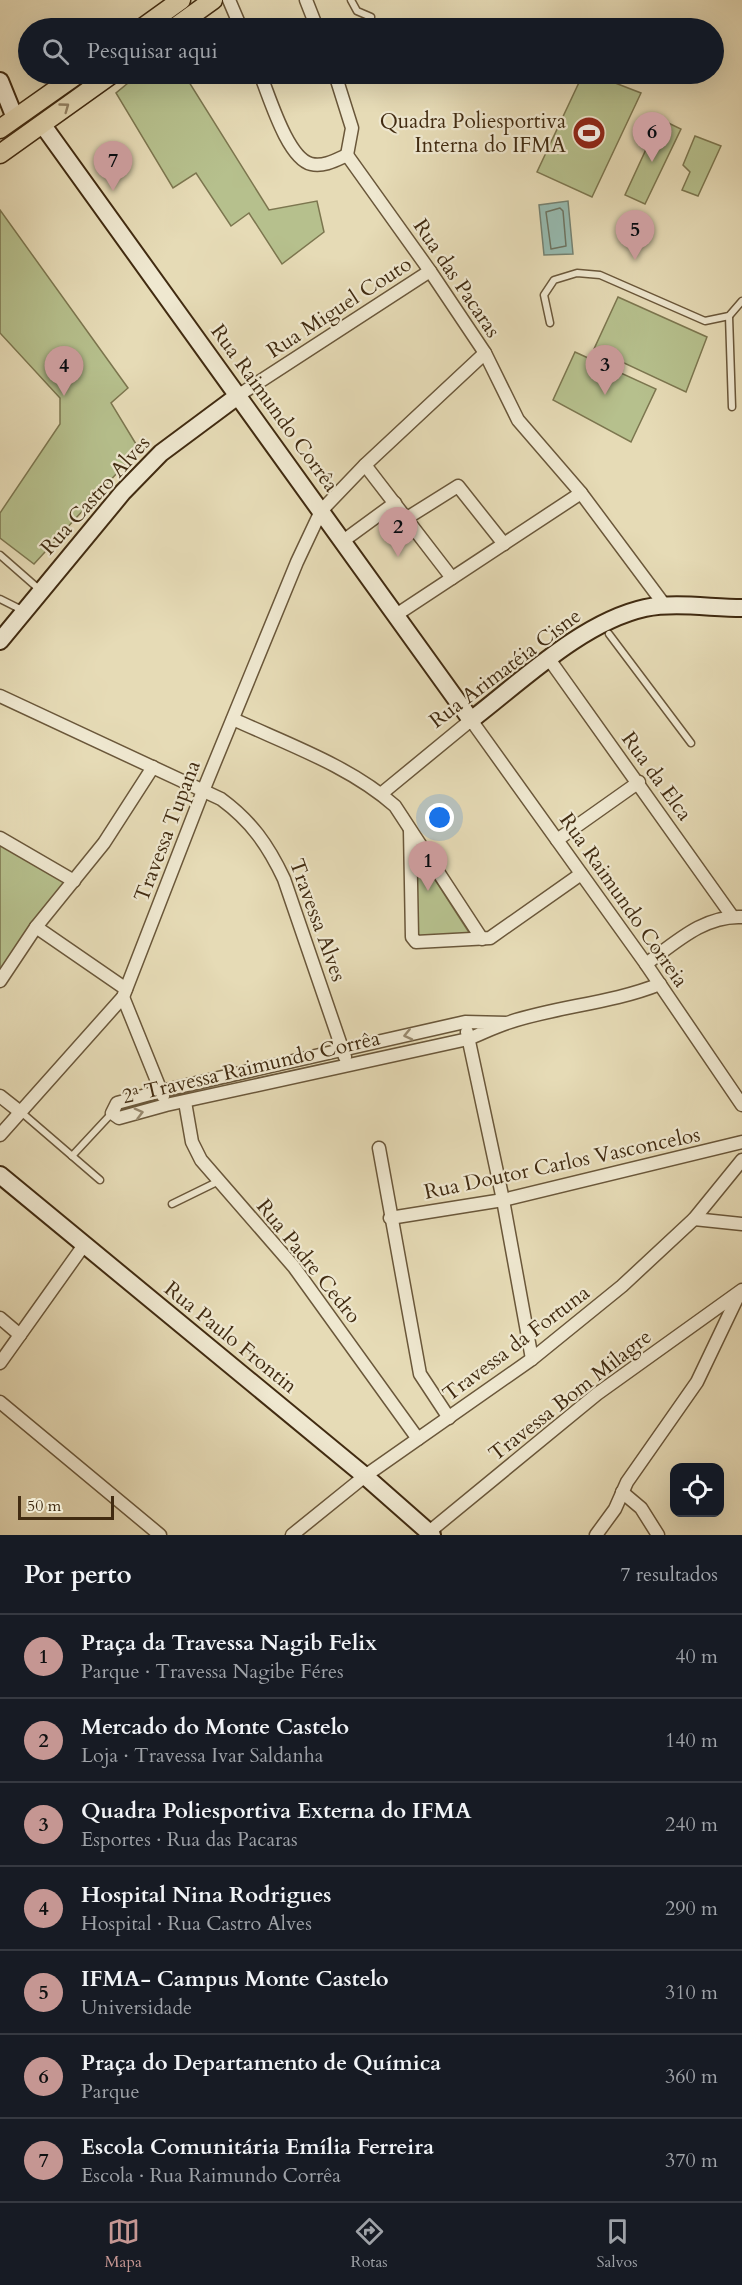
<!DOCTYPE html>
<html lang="pt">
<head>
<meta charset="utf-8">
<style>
	body { margin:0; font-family:Cardo,serif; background:#242831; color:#f1f3f6 }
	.controls { position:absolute; right:18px; bottom:18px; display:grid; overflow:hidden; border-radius:12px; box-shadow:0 6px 24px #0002 }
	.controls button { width:54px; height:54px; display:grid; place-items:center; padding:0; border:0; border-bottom:2px solid #363941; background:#171b24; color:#f1f3f6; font:30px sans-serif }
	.scale { position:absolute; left:18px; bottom:15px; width:96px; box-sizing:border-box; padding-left:6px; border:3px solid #412b11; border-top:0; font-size:16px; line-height:21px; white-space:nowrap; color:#412b11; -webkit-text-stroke:4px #efe8d0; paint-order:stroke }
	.you { position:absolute; left:440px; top:818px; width:21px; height:21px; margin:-15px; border:4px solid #fff; border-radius:50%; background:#1a73e8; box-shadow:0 0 0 9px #1a73e833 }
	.badge { display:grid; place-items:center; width:39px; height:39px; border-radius:50%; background:#c59692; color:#111; font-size:20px; font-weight:700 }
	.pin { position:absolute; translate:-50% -50px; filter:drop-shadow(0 2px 3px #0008) }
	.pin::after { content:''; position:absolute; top:32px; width:21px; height:18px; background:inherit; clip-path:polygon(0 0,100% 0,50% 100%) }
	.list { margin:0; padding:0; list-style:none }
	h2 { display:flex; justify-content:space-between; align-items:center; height:78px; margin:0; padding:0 24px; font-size:26px }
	h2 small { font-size:20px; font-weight:400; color:#9ea1a6 }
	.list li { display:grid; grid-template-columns:39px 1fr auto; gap:18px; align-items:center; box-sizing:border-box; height:84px; padding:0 24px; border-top:2px solid #363941 }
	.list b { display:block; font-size:22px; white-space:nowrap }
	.list p { margin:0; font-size:20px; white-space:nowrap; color:#9ea1a6 }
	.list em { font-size:20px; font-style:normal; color:#9ea1a6 }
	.icon { flex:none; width:33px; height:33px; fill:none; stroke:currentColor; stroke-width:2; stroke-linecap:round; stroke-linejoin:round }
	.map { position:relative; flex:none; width:742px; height:1535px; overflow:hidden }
	.search { position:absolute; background:#171b24; box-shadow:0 6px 24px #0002; left:18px; right:18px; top:18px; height:66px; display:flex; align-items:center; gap:15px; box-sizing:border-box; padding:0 21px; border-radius:33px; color:#9ea1a6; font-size:22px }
	.sheet { height:666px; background:#171b24 }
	nav { display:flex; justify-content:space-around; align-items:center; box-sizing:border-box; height:84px; border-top:2px solid #363941; background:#171b24; font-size:16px; color:#9ea1a6 }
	nav a { display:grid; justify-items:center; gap:3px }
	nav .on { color:#c59692 }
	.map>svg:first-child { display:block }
	.green { fill:#b6c08d; stroke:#7c764f; stroke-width:1.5 }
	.water { fill:#96bbb1; stroke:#748171; stroke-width:1.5 }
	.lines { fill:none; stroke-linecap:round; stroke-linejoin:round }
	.shore { stroke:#6c7361; stroke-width:1.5 }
	.lane-casing { stroke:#6a573a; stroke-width:9 }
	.street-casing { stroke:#6a573a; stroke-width:15 }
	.secondary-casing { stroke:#412b11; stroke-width:20 }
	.primary-casing { stroke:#412b11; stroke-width:21 }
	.lane { stroke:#efe8d0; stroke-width:6 }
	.street { stroke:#efe8d0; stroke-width:12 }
	.secondary { stroke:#efe8d0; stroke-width:16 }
	.primary { stroke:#e6dbb6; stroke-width:18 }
	.oneway { stroke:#948364 }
	.oneway2 { stroke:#988a70 }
	.labels { text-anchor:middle; stroke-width:4.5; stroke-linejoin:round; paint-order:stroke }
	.poi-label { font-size:21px; fill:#412b11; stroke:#efe8d0; text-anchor:end }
	.street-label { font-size:21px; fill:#412b11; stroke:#efe8d0 }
</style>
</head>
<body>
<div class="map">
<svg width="742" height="1535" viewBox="0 0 742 1535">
	<rect width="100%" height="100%" fill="#e6dbb6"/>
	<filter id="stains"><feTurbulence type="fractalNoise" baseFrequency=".00333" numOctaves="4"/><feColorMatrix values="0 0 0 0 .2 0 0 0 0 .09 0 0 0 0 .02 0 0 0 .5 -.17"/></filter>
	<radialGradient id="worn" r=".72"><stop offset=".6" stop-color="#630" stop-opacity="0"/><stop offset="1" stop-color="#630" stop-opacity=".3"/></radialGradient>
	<g class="green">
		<polygon points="139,74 184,74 269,210 317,201 324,232 282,264 249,213 231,226 196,173 173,188 116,93"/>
		<polygon points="583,74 592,74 641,93 592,197 537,172"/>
		<polygon points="660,119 681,129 645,204 625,195"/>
		<polygon points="695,136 721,146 698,196 682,190 690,172 683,165"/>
		<polygon points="0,210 128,388 111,403 139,449 34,564 0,538 0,513 60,424 60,398 0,333"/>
		<polygon points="618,297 707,337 686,392 594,349"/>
		<polygon points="575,352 656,389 631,442 553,400"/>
		<polygon points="0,843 67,880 0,971"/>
		<polygon points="414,847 470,934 415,939"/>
	</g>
	<polygon class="water" points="568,201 573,254 544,255 539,205"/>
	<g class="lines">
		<polygon class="shore" points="560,208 563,211 566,246 551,249 546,212"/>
		<g class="lane-casing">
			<g id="lane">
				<polyline points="351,0 357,11 371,17"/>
				<polyline points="729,316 732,407"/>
				<polyline points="550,323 544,295 554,280 577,273 600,275 705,321 729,316 742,301"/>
				<polyline points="0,555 40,590"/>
				<polyline points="0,599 24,611"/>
				<polyline points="609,634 691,743"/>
				<polyline points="21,1112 100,1180"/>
				<polyline points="72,1156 112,1113"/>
				<polyline points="172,1204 219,1181"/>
			</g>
		</g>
		<g class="street-casing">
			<g id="street">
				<polyline points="229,0 241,28"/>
				<polyline points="306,0 317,28"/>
				<path d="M260 74C269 95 287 158 311 164 324 167 336 160 347 155"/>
				<polyline points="335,74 352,128 347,155"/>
				<polyline points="347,155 430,271 485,353 518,420 581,493 666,607"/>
				<polyline points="239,395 430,271"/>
				<polyline points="365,465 452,578"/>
				<polyline points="407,518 458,486 504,544"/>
				<polyline points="343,541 395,503"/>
				<polyline points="396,615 581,493"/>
				<polyline points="549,659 732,916"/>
				<path d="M0 696 221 799C251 821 268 845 284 879L345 1057"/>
				<path d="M233 719C287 744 350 766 395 806L482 939"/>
				<polyline points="381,794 471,720 646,964 742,1105"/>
				<polyline points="410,830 412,937 416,942 490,938 581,874"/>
				<polyline points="0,838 74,881"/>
				<polyline points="557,840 639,782"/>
				<polyline points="36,927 126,989"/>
				<path d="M646 964C675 943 704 915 742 917"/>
				<polyline points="0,981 36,927 104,843 153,767"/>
				<polyline points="123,997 163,1096"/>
				<path d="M507 1023 465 1022 161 1091 117 1103 112 1113 119 1118 166 1105 468 1039C481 1034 494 1027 507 1023 557 1006 610 1004 660 984"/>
				<polyline points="467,1032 503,1200 532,1359"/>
				<polyline points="0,1096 19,1111"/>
				<polyline points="185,1102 192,1142 201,1160 294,1267 418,1439"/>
				<polyline points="0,1135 123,997 203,791 297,562 321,511 365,465 485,353"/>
				<polyline points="379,1148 420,1374 449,1418"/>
				<polyline points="390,1218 503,1200 742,1142"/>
				<polyline points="694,1219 742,1224"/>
				<polyline points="0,1318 20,1335"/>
				<polyline points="0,1363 84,1245"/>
				<polyline points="0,1402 160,1535"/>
				<polyline points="622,1492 641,1508 658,1535"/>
				<polyline points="429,1532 597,1394 742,1290"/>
				<polyline points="292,1535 365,1476 532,1359 622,1286 694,1219 742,1160"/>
				<polyline points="596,1535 615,1509 627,1482 697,1382 739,1294"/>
			</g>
		</g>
		<g class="secondary-casing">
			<g id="secondary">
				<polyline points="0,81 15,118"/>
				<path d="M42 124 471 720C522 681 582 622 645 608 675 602 711 608 742 608"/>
				<polyline points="0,641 123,492 161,453 239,395"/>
				<polyline points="0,1175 365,1476 432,1535"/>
			</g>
		</g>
		<g class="primary-casing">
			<g id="primary">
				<polyline points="142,28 181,0"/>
				<polyline points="174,28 213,0"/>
				<polyline points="0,129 78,74"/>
				<polyline points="0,154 112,74"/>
			</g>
		</g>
		<use href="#lane" class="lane"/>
		<use href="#street" class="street"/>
		<use href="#secondary" class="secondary"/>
		<use href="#primary" class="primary"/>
	</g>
	<defs><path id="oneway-chevron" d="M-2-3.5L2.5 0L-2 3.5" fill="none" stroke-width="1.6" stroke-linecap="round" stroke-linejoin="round" transform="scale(1.5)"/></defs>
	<use class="oneway" href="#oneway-chevron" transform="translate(65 107) rotate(-36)"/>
	<g class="oneway2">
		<use href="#oneway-chevron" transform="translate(408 1035) rotate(167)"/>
		<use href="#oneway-chevron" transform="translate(139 1113) rotate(-15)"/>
	</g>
	<defs>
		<g id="stadium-disc" transform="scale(1.725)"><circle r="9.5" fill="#8f2418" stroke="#efe8d0"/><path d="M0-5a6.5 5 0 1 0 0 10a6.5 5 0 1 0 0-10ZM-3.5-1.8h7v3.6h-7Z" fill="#fff"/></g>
	</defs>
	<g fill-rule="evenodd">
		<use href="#stadium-disc" x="589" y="133"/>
	</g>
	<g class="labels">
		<g class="poi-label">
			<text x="566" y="128">Quadra Poliesportiva<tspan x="566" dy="24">Interna do IFMA</tspan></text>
		</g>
		<g class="street-label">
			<text transform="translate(457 278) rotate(56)" y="7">Rua das Pacaras</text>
			<text transform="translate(339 307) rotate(-33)" y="7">Rua Miguel Couto</text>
			<text transform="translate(275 408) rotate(54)" y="7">Rua Raimundo Corrêa</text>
			<text transform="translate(95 495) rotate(-48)" y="7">Rua Castro Alves</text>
			<text transform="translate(505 668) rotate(-37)" y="7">Rua Arimatéia Cisne</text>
			<text transform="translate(657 776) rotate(54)" y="7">Rua da Elca</text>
			<text transform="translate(167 831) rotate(-69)" y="7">Travessa Tupana</text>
			<text transform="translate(624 900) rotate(55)" y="7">Rua Raimundo Correia</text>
			<text transform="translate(318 920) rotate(70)" y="7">Travessa Alves</text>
			<text transform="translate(251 1067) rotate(-13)" y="7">2ª Travessa Raimundo Corrêa</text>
			<text transform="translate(562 1163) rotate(-12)" y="7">Rua Doutor Carlos Vasconcelos</text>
			<text transform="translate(309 1261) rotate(51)" y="7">Rua Padre Cedro</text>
			<text transform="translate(231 1337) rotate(39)" y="7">Rua Paulo Frontin</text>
			<text transform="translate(516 1343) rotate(-37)" y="7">Travessa da Fortuna</text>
			<text transform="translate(570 1395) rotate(-38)" y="7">Travessa Bom Milagre</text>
		</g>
	</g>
	<rect width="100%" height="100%" filter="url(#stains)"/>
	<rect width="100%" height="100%" fill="url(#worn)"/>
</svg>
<div class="controls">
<button><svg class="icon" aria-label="locate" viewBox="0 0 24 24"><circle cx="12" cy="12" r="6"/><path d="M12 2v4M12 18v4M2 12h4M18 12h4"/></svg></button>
</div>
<div class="scale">50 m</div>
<div class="you"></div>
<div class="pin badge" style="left:428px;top:891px">1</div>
<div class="pin badge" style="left:398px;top:557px">2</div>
<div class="pin badge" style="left:605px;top:395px">3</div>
<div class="pin badge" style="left:64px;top:396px">4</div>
<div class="pin badge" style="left:635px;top:260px">5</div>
<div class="pin badge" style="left:652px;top:162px">6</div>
<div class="pin badge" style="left:113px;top:191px">7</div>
<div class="search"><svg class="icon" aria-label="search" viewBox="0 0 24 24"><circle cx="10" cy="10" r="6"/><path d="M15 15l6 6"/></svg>Pesquisar aqui</div>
</div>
<section class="sheet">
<h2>Por perto<small>7 resultados</small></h2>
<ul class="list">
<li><span class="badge">1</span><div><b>Praça da Travessa Nagib Felix</b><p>Parque · Travessa Nagibe Féres</p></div><em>40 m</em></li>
<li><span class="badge">2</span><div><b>Mercado do Monte Castelo</b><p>Loja · Travessa Ivar Saldanha</p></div><em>140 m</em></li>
<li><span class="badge">3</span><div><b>Quadra Poliesportiva Externa do IFMA</b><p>Esportes · Rua das Pacaras</p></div><em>240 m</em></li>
<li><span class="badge">4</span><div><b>Hospital Nina Rodrigues</b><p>Hospital · Rua Castro Alves</p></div><em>290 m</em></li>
<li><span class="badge">5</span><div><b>IFMA- Campus Monte Castelo</b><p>Universidade</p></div><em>310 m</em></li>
<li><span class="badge">6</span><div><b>Praça do Departamento de Química</b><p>Parque</p></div><em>360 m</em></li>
<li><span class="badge">7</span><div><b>Escola Comunitária Emília Ferreira</b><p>Escola · Rua Raimundo Corrêa</p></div><em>370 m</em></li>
</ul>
</section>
<nav>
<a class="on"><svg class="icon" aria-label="map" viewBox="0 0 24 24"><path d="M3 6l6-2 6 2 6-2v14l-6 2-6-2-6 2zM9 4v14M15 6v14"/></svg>Mapa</a>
<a><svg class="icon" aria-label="directions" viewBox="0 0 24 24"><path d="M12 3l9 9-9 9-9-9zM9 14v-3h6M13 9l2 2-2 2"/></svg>Rotas</a>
<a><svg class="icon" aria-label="saved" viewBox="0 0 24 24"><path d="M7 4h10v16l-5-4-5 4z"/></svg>Salvos</a>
</nav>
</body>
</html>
